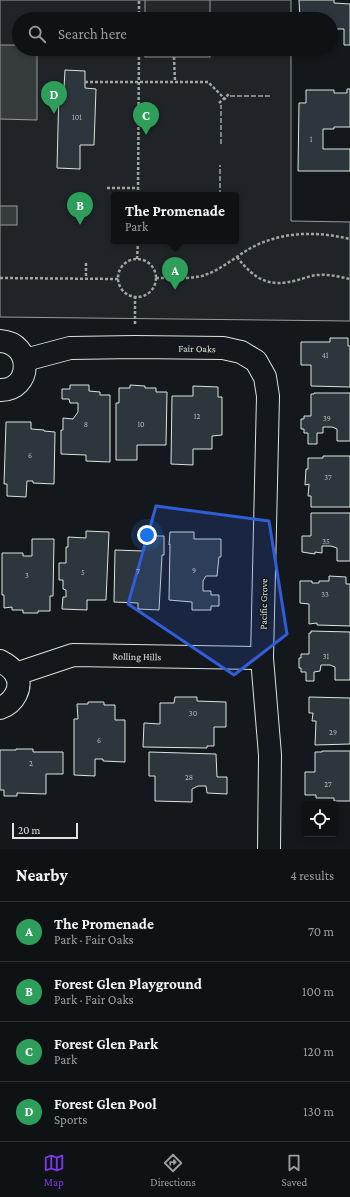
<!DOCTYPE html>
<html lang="en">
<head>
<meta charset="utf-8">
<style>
	body { margin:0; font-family:"Crimson Pro",serif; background:#1d2022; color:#f1f3f6 }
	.controls { position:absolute; right:12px; bottom:12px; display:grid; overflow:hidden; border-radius:4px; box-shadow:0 2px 6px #0003 }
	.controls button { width:36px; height:36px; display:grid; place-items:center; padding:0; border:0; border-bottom:1px solid #2f3234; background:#0f1215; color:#f1f3f6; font:20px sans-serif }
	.scale { position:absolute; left:12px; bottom:10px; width:66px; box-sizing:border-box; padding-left:4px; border:2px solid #d8e6dc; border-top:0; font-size:11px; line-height:14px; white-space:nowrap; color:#d8e6dc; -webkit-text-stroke:3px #14181c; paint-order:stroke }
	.you { position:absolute; left:147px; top:535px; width:14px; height:14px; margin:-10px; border:3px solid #fff; border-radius:50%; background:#1a73e8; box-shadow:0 0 0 6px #1a73e833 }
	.badge { display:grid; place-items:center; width:26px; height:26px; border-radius:50%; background:#7c3aed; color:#fff; font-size:13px; font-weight:700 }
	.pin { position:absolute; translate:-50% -33px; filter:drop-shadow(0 1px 2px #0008) }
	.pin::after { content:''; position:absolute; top:21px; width:14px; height:12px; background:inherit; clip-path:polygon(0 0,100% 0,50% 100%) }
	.popup { position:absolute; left:111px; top:192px; width:128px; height:52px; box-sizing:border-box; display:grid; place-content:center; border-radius:4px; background:#0f1215; filter:drop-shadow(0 1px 3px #0005); font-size:13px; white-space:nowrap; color:#9b9ea0 }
	.popup b { font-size:15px; color:#f1f3f6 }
	.popup::after { content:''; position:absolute; left:50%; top:100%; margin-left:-8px; border:8px solid transparent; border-top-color:#0f1215 }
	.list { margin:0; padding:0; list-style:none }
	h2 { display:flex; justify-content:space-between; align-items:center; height:52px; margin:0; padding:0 16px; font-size:17px }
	h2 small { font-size:13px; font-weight:400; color:#9b9ea0 }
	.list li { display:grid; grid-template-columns:26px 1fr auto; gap:12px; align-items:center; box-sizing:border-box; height:60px; padding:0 16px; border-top:1px solid #2f3234 }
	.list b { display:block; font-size:15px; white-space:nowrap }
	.list p { margin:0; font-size:13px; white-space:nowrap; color:#9b9ea0 }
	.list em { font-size:13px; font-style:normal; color:#9b9ea0 }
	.icon { flex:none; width:22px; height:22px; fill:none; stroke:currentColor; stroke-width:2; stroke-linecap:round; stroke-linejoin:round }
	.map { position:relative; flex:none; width:350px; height:849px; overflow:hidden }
	.search { position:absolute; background:#0f1215; box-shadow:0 2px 6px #0003; left:12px; right:12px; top:12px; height:44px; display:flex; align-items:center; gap:10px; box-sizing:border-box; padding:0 14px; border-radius:22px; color:#9b9ea0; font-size:15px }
	.sheet { height:292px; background:#0f1215 }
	nav { display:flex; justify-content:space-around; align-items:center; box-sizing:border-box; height:56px; border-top:1px solid #2f3234; background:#0f1215; font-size:11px; color:#9b9ea0 }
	nav a { display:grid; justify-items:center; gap:2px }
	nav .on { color:#7c3aed }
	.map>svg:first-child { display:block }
	.green { fill:#202428; stroke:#939e99; fill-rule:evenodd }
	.parking { fill:#24282b; stroke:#939e99 }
	.water { fill:#363b3e; stroke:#939e99 }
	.building { fill:#2c363c; stroke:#d8e6dc }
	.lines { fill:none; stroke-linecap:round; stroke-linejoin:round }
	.minor-casing { stroke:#d8e6dc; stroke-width:24 }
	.path { stroke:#9da8a2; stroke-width:2.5; stroke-dasharray:3 2; stroke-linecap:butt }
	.minor { stroke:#14181c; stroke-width:22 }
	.fence { stroke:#d8e6dc; stroke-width:1; stroke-dasharray:5 2; stroke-linecap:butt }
	.marked { fill:#305dd8; fill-opacity:0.2; stroke:#305dd8; stroke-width:3; stroke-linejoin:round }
	.labels { text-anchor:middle; stroke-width:3; stroke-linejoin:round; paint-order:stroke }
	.number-label { font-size:8px; fill:#adbab4 }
	.street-label { font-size:10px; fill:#d8e6dc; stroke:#14181c }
</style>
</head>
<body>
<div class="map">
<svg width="350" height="849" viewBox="0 0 350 849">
	<rect width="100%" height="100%" fill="#14181c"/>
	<path class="green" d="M0 0H291V19H19V49H291V221L350 222V321L0 317ZM114 195H236V241H114Z"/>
	<g class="parking">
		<rect x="145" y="0" width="65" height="19"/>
		<rect x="145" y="49" width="65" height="8"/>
	</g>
	<g class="water">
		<polygon points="0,45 19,45 19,49 37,49 37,120 0,119"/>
		<rect x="0" y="206" width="17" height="19"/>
	</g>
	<g class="building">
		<polygon points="299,0 334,0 334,3 350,4 350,45 344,45 344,29 331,29 331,19 300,19"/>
		<polygon points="65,70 85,71 85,88 96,89 94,145 80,145 80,169 57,168 59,88 64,88"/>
		<polygon points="347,89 350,89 350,127 334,127 334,129 323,129 323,149 350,149 350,171 298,171 299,103 306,103 306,90 334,90 334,93 347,93"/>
		<polygon points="330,338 348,338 348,346 350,346 350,387 311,386 311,365 301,365 301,342 330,342"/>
		<polygon points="70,385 89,385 89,391 100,392 100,395 110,395 110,462 86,461 86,455 61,454 61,430 63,430 63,418 73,419 78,412 78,403 70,403 69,399 62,399 62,389 70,389"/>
		<polygon points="130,385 145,386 145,388 156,388 156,392 167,392 166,445 137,445 137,460 116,460 116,403 119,403 119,388 130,388"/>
		<polygon points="193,386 218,387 218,397 222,397 222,435 212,436 212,449 193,449 193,465 171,464 172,396 193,396"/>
		<polygon points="314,393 350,393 350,441 337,441 337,429 332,427 323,427 323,433 317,433 317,444 308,444 308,433 304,433 304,429 301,429 301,419 304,419 304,416 311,416 311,394 314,394"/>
		<polygon points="6,422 31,422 31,429 44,430 44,431 55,432 54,484 33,483 33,481 27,481 26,497 7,496 7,484 4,484"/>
		<polygon points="323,456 350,456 350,507 311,507 311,496 308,496 309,484 305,485 306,469 308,469 308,458 323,458"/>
		<polygon points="311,513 350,513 350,561 337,561 337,548 331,546 322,546 322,553 315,552 315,554 302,552 302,536 311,536"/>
		<polygon points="86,531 109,532 106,600 87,600 87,610 62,609 63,597 66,597 66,590 63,589 63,580 59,580 59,563 66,563 66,547 68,547 68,537 86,538"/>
		<polygon points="170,532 194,532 194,539 221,539 221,557 219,557 217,576 206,576 203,581 203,591 211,591 211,595 219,595 219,606 211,606 211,610 192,610 192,602 169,600 170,544 169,545"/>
		<polygon points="144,536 164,536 164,555 162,555 159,610 138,609 138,603 114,602 115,550 144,551"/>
		<polygon points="32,539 54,539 53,596 50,596 50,611 38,611 38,613 23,613 23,610 12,610 12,607 4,608 4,595 2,595 2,553 23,553 23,556 32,556"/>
		<polygon points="329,576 346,577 346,584 350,584 350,626 317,625 317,623 309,624 309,604 300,603 300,581 312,581 312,583 319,583 319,581 329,581"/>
		<polygon points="311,631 350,632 350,680 335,680 335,667 330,665 321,665 320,671 314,672 314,681 306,681 306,672 301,672 301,668 299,668 299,658 301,658 301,654 309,654 309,633 311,633"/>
		<polygon points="175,697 197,697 197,701 226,702 226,727 214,727 214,746 207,746 207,748 143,747 144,723 160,724 160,703 174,703"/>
		<polygon points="309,697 350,698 350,744 315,745 316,721 312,721 313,713 309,713"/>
		<polygon points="88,702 104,702 104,705 115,705 115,720 125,720 125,762 103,761 103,759 95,759 95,776 74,775 74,719 78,719 77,704 88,704"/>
		<polygon points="16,749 33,749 33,752 63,752 63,774 46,774 46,794 17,793 17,796 4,796 4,790 0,790 0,750 16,750"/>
		<polygon points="322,751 350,751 350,801 334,801 334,798 316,798 316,795 305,795 305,772 315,772 315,752 322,752"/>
		<polygon points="149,752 216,754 217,777 227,777 227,794 207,793 206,786 198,786 192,789 192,802 155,801 155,776 149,776"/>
	</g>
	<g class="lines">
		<g class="minor-casing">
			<g id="minor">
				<path d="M0 341C34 343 32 391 0 390"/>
				<polyline points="25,360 70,348 135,347 223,348 241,352 256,361 265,377 268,396 262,658 270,755 269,849"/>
				<path d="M0 661C6 664 11 667 15 673 24 687 14 703 0 708"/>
				<polyline points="16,674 73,655 262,658"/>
			</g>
		</g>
		<g class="path">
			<polyline points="139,19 139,0"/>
			<polyline points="174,57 175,82"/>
			<polyline points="85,82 208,82 226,100"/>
			<polyline points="219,103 229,94"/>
			<polyline points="107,188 138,188"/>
			<polyline points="138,195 139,49"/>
			<path d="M237 257C255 280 269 288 298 280 305 278 312 275 319 275 330 274 340 277 350 279"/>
			<polyline points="137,259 138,241"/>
			<circle cx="137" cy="278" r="19"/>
			<polyline points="86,263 86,278"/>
			<polyline points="0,278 118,279"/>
			<path d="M156 278C170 278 187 279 202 276 219 271 234 258 249 249 281 231 316 231 350 239"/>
			<polyline points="135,296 135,326"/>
		</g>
		<use href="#minor" class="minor"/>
		<g class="fence">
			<polyline points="230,96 272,96"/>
			<polyline points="221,144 221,105"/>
			<polyline points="220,195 220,165"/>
		</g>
	</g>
	<path class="marked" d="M156 506 269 521 287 634 234 675 128 604Z"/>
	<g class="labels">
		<g class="number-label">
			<text x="77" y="120">101</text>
			<text x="311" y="142">1</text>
			<text x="325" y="358">41</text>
			<text x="197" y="419">12</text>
			<text x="327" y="421">39</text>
			<text x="86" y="427">8</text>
			<text x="141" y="427">10</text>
			<text x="30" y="458">6</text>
			<text x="328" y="480">37</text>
			<text x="326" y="544">35</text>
			<text x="194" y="573">9</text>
			<text x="138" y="574">7</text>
			<text x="83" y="575">5</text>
			<text x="27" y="578">3</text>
			<text x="325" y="597">33</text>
			<text x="326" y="659">31</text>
			<text x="193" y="716">30</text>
			<text x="333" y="735">29</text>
			<text x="99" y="743">6</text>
			<text x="31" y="766">2</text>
			<text x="189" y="780">28</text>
			<text x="328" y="787">27</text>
		</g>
		<g class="street-label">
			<text transform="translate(197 348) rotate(1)" y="4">Fair Oaks</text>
			<text transform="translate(263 604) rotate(-89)" y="4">Pacific Grove</text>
			<text transform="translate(137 656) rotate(1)" y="4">Rolling Hills</text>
		</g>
	</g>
</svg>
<div class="controls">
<button><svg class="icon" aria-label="locate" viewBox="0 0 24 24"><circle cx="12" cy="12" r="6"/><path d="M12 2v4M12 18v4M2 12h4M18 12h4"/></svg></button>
</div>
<div class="scale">20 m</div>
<div class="you"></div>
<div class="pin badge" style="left:175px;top:290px;background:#2e9e5b">A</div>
<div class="popup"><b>The Promenade</b>Park</div>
<div class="pin badge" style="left:80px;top:225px;background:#2e9e5b">B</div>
<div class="pin badge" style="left:146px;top:135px;background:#2e9e5b">C</div>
<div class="pin badge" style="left:54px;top:114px;background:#2e9e5b">D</div>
<div class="search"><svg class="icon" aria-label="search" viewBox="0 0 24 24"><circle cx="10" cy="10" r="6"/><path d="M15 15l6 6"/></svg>Search here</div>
</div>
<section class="sheet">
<h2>Nearby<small>4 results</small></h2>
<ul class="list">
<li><span class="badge" style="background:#2e9e5b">A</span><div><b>The Promenade</b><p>Park · Fair Oaks</p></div><em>70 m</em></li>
<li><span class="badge" style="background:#2e9e5b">B</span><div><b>Forest Glen Playground</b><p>Park · Fair Oaks</p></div><em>100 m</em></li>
<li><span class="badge" style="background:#2e9e5b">C</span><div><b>Forest Glen Park</b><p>Park</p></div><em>120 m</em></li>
<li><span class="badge" style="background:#2e9e5b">D</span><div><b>Forest Glen Pool</b><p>Sports</p></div><em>130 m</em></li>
</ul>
</section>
<nav>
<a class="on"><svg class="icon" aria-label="map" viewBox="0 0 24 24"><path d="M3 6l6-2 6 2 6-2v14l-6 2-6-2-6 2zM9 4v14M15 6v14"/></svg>Map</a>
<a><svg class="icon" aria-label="directions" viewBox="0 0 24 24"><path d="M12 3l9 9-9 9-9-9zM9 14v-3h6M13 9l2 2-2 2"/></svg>Directions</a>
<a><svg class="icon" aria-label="saved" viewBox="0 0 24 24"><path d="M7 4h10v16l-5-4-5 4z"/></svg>Saved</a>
</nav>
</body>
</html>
